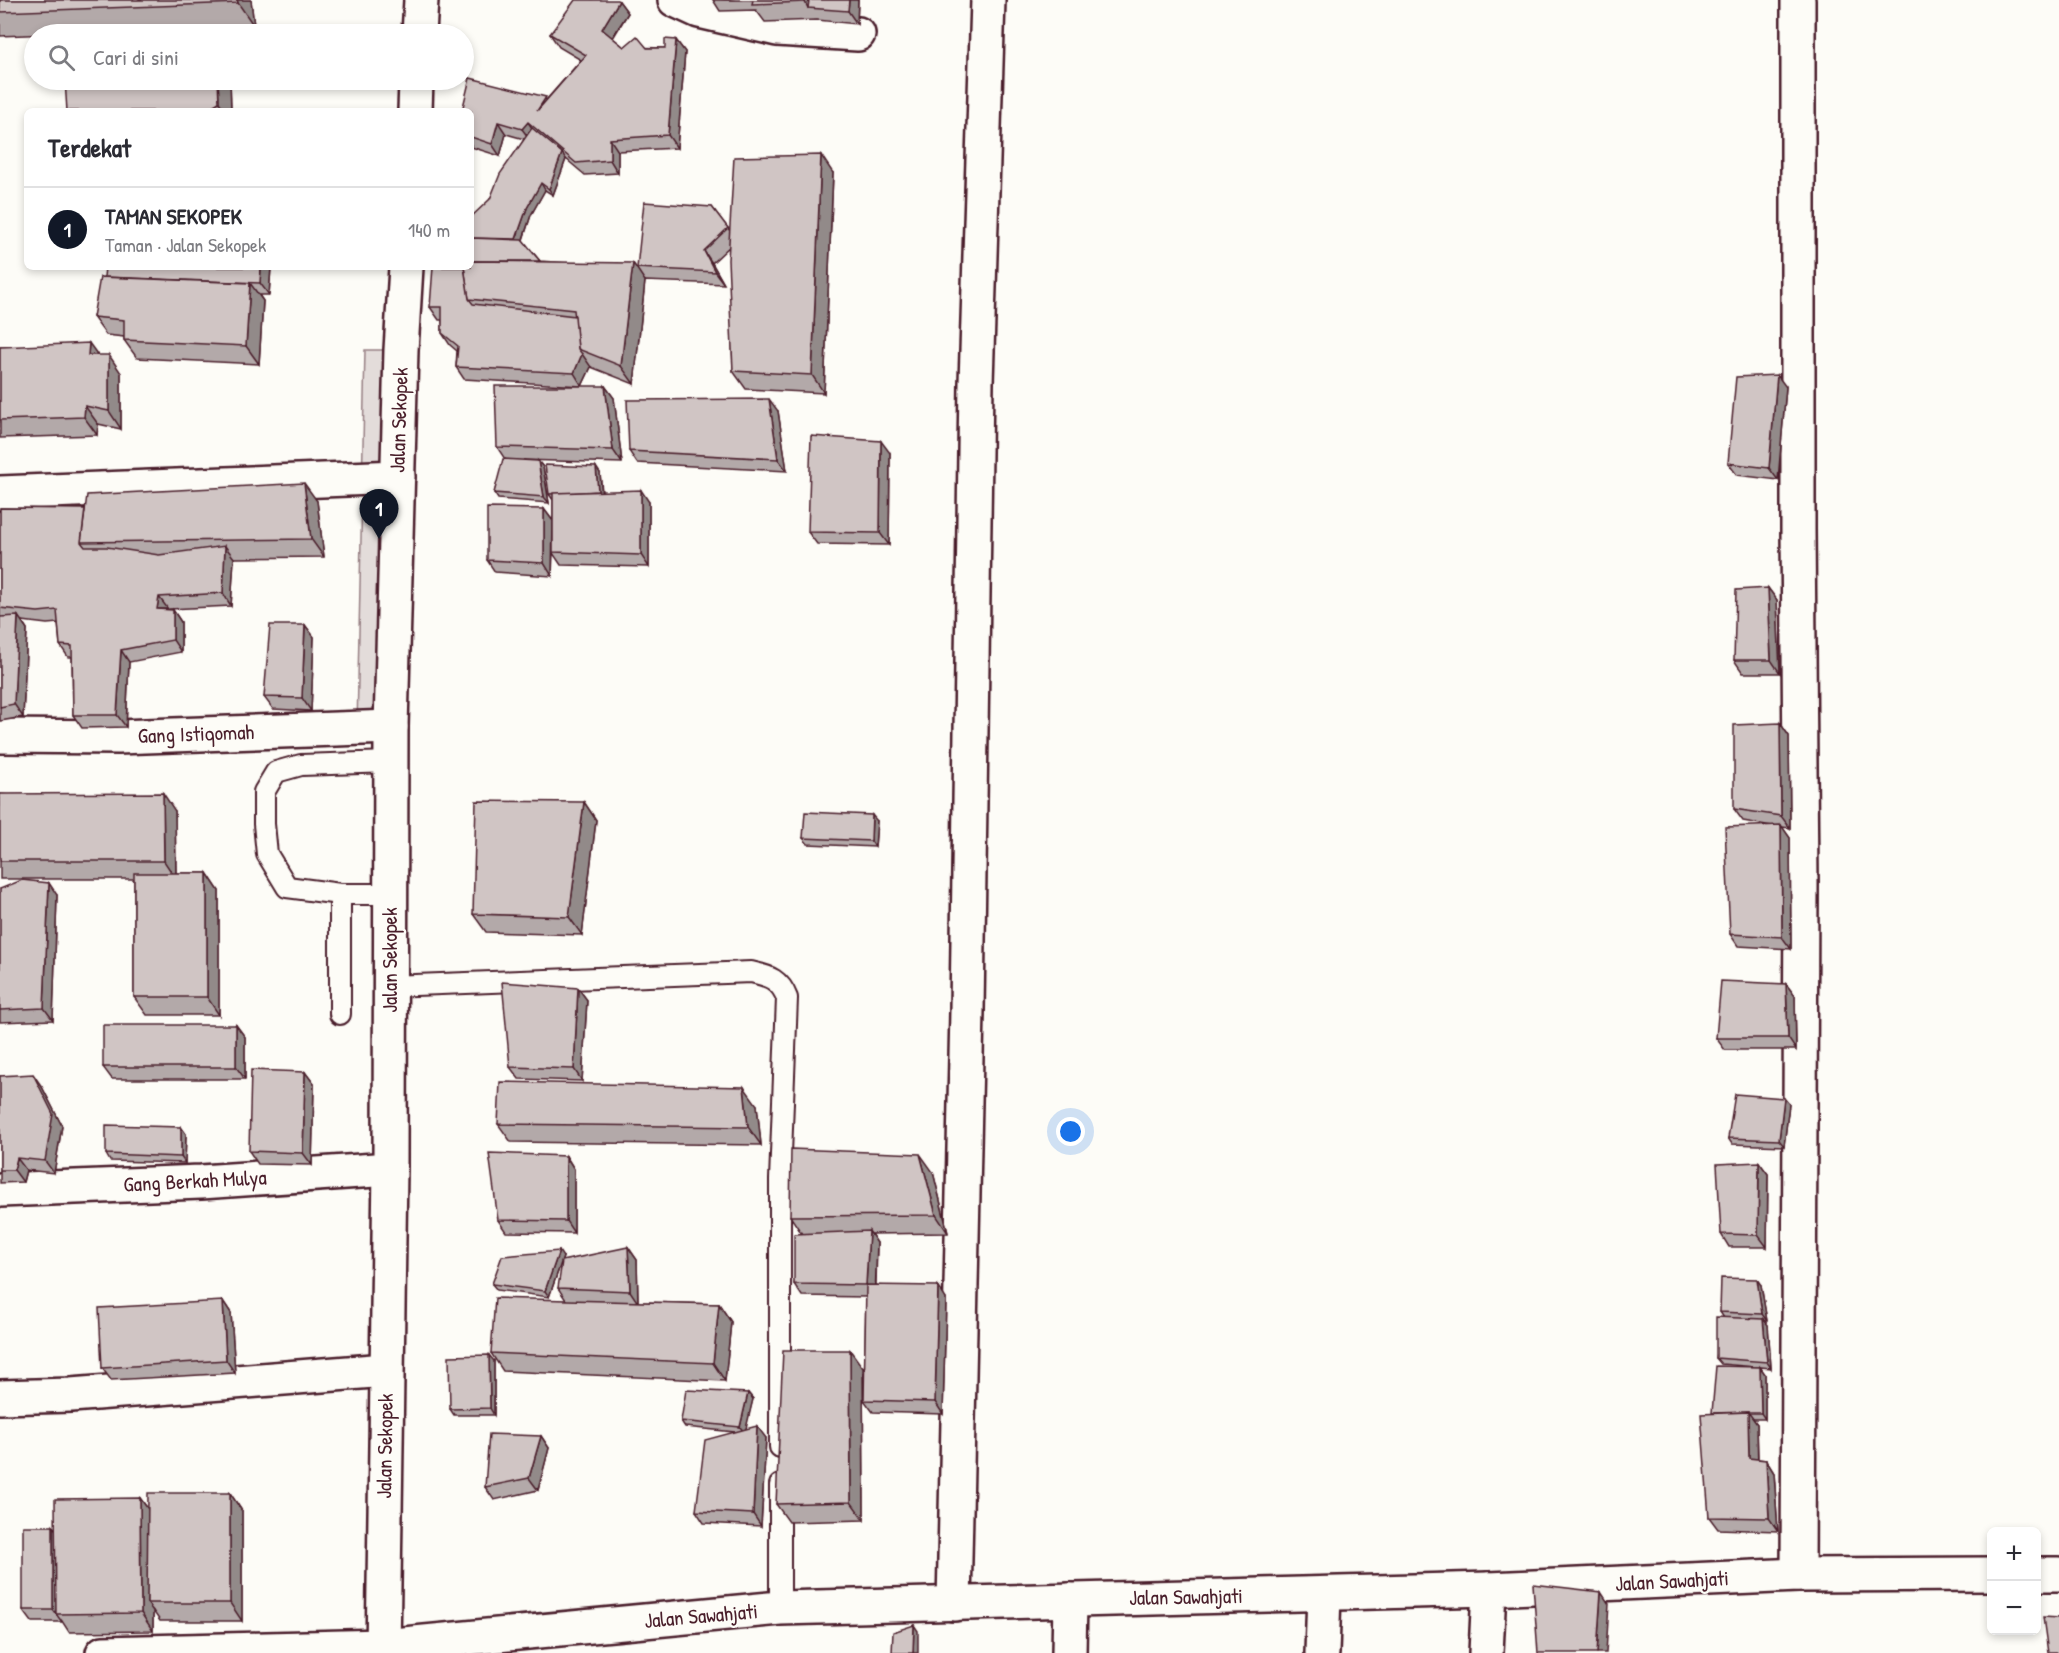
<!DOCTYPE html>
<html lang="id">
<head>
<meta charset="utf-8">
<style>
	body { margin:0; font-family:"Patrick Hand",sans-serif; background:#f7f7f7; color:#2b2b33 }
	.controls { position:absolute; right:18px; bottom:18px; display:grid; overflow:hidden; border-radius:9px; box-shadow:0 3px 9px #0003 }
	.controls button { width:54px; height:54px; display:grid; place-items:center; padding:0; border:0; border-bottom:2px solid #e1e1e2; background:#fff; color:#2b2b33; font:30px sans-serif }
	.you { position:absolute; left:1071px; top:1132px; width:21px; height:21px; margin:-15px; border:4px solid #fff; border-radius:50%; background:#1a73e8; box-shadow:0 0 0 9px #1a73e833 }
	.badge { display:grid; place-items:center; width:39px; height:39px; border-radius:50%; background:#111827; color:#fff; font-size:20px; font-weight:700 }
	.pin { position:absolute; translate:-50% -50px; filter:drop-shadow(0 2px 3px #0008) }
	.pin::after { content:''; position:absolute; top:32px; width:21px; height:18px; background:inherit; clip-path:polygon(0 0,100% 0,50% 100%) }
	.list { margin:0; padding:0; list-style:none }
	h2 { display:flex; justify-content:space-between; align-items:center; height:78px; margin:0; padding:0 24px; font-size:26px }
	h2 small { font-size:20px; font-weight:400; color:#7c7c81 }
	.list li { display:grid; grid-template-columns:39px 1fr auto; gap:18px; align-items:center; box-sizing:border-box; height:84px; padding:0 24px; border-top:2px solid #e1e1e2 }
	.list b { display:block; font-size:22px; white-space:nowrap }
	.list p { margin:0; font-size:20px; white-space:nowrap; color:#7c7c81 }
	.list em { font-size:20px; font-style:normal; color:#7c7c81 }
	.icon { flex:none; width:33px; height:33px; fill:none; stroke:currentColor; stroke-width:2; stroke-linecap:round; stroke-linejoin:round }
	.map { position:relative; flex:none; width:2059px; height:1653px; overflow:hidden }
	.search { position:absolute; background:#fff; box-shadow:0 3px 9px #0003; left:24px; top:24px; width:450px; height:66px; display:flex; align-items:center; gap:15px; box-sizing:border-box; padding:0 21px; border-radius:33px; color:#7c7c81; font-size:22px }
	.panel { position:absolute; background:#fff; box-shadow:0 3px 9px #0003; left:24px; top:108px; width:450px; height:162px; border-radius:9px }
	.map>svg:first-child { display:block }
	.green { fill:#e3dcda; stroke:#967e82; stroke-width:1.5 }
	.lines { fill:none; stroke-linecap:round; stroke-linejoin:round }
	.service-casing { stroke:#4a1f2b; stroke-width:24 }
	.minor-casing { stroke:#4a1f2b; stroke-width:38 }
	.tertiary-casing { stroke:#4a1f2b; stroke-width:38 }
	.service { stroke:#fdfcf7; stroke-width:20 }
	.minor { stroke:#fdfcf7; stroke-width:33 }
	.tertiary { stroke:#fdfcf7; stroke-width:33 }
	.wall { fill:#b3a9a9; stroke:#4a1f2b; stroke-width:1.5 }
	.shaded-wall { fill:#928a89; stroke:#4a1f2b; stroke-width:1.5 }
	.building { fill:#d0c5c4; stroke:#4a1f2b; stroke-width:1.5 }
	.labels { text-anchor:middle; stroke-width:4.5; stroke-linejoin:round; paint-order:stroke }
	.street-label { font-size:21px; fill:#4a1f2b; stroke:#fdfcf7 }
</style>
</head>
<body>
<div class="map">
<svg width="2059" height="1653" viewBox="0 0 2059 1653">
	<rect width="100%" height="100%" fill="#fdfcf7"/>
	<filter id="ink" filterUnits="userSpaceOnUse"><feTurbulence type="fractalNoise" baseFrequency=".0167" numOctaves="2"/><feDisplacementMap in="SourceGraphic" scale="12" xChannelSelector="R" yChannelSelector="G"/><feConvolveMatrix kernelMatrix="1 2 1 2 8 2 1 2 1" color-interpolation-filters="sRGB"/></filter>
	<g filter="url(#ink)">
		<polygon class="green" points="365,350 401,350 391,727 357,728"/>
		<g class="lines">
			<g class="service-casing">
				<g id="service">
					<polyline points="390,894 340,894 287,887 267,854 264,824 264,792 276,772 301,765 391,762"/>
					<path d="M390 986 751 972C770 976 780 980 787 998L780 1180V1447"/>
					<polyline points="340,1014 340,894"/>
					<polyline points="780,1485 780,1608"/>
				</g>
			</g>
			<g class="minor-casing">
				<g id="minor">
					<polyline points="675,0 699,11 777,29 858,34"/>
					<polyline points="1798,0 1798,529 1801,885 1798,1575"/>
					<polyline points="0,493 398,477"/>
					<polyline points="0,736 118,737 391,727"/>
					<polyline points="0,1190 201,1182 390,1169"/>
					<polyline points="0,1397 71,1395 386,1370"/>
					<polyline points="2036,1574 2059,1574"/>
					<polyline points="954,1604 967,1011 976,383 988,0"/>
					<polyline points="103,1653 383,1646 780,1608 1489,1589 1798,1575 1992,1574"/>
					<polyline points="1069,1653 1070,1600"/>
					<polyline points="1322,1653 1324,1594"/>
					<polyline points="1486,1653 1489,1589"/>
				</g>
			</g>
			<g class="tertiary-casing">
				<g id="tertiary">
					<polyline points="419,34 421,0"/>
					<polyline points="415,111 416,80"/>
					<polyline points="383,1653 390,1169 391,727 401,350 406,267"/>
				</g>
			</g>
			<use href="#service" class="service"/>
			<use href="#minor" class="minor"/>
			<use href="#tertiary" class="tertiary"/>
		</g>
		<g class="wall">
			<polygon points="0,0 251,0 254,26 0,36"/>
			<polygon points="713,0 858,0 857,24 817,20 765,22 756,10 720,11"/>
			<polygon points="619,1 628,13 613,38 624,47 665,48 676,40 685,52 677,148 618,151 618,173 585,175 566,159 553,195 545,190 531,215 523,240 540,261 637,268 712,207 730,231 833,173 824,393 746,389 733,371 729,247 712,263 724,284 645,281 634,384 591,367 582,386 464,379 456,367 457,351 450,345 442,333 442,320 439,320 430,307 471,267 490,199 524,139 506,134 500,156 471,147 471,111 547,99 581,60 559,47 550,34"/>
			<polygon points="230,80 231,111 67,111"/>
			<polygon points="271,267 269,295 259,295 263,301 259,364 137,358 124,340 124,337 106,335 93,317 104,277"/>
			<polygon points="0,347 98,355 121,373 121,429 98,424 97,435 0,438"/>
			<polygon points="605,386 614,398 622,463 523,460 538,461 543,467 549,503 498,499 494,493 505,459 497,447"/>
			<polygon points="1786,387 1778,480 1737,475 1728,463"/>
			<polygon points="778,411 787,471 637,463 629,451"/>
			<polygon points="890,453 889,545 817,544 808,532"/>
			<polygon points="600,473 602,491 649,502 649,567 561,565 553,553 552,576 495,572 487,560 544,509 553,521 553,500 549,494"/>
			<polygon points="317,501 324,557 234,558 231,606 169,609 173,610 181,622 181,652 129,662 126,727 82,728 73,715 72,657 68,657 60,645 58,623 47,624 22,621 27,629 23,717 0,721 0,508 85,509"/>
			<polygon points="1768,588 1777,600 1780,673 1743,673 1734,660"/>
			<polygon points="305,625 314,637 311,711 273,709 264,697"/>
			<polygon points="1780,723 1789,736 1790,828 1782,827 1790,838 1791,949 1738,946 1730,934 1773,826 1743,821 1734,809"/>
			<polygon points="0,794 175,811 176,873 207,873 219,891 219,1015 147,1015 134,997 134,879 0,879"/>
			<polygon points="584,802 596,820 582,935 486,932 473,914"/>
			<polygon points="877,821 875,847 808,844 803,838"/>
			<polygon points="0,889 57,895 53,1020 0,1022"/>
			<polygon points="1786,984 1795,996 1796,1050 1725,1050 1716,1038"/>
			<polygon points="578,988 587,1000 582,1081 519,1079 510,1067"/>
			<polygon points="236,1025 245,1037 245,1079 112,1079 103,1067"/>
			<polygon points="305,1072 314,1084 312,1165 258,1164 249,1151"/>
			<polygon points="0,1076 42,1087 62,1126 54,1173 26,1170 23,1182 0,1183"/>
			<polygon points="1789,1104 1784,1146 1732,1144 1728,1138"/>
			<polygon points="757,1105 761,1145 511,1142 498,1124"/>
			<polygon points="181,1127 186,1134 185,1163 110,1161 106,1154"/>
			<polygon points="566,1156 574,1169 574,1233 506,1232 498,1220"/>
			<polygon points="1759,1162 1768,1174 1767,1247 1729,1247 1721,1234"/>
			<polygon points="933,1172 948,1233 871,1234 877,1243 876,1285 946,1299 943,1414 873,1412 864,1400 866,1297 802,1296 794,1284 802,1234 790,1216"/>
			<polygon points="628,1247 637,1260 638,1302 719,1304 731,1322 725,1381 503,1371 491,1353 566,1300 558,1288"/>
			<polygon points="563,1257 549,1297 497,1290 492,1284"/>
			<polygon points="1761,1285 1767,1321 1764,1321 1768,1325 1771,1368 1760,1367 1765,1374 1765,1419 1753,1419 1757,1424 1758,1459 1766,1460 1774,1473 1778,1531 1718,1529 1709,1517 1712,1414 1757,1367 1721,1364 1716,1358 1724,1318 1720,1312"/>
			<polygon points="223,1301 231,1313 235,1373 111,1380 102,1368"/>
			<polygon points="494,1361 494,1415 454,1415 450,1409"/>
			<polygon points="863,1368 864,1520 789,1522 776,1504"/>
			<polygon points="748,1393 753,1399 745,1429 766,1438 761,1526 704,1523 696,1511 734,1432 685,1427 681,1421"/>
			<polygon points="541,1436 549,1448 538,1490 494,1500 485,1487"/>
			<polygon points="230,1493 242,1511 242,1621 160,1621 153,1611 153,1631 69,1632 62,1621 62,1622 32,1622 23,1610 55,1530 140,1498 148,1509"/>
		</g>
		<g class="shaded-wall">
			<polygon points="237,0 251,0 254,26 238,3"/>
			<polygon points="805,0 818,0 808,8 805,2"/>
			<polygon points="849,0 858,0 857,24 848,11"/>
			<polygon points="619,1 628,13 610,41 602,29"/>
			<polygon points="676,40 685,52 677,148 668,135"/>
			<polygon points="218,80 230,80 231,111 225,111 219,102"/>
			<polygon points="498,122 506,134 500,156 492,144"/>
			<polygon points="528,122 536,134 531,141 522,129"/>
			<polygon points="610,139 618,151 618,173 610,160"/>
			<polygon points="562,153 566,159 553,195 549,189"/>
			<polygon points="821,155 833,173 824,393 812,375"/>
			<polygon points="541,183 545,190 531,215 519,251 514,245 527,208"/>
			<polygon points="704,251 712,263 724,284 715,272"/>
			<polygon points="633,263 645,281 634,384 621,366"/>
			<polygon points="261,267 271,267 269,295 260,283"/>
			<polygon points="250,283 263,301 259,364 246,346"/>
			<polygon points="89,343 102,361 88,355"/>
			<polygon points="582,354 591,367 582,386 574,373"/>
			<polygon points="109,355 121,373 121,429 109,411"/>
			<polygon points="1777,375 1786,387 1778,480 1769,468"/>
			<polygon points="605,386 614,398 622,463 613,450"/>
			<polygon points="769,399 778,411 787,471 778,459"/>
			<polygon points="85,406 98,424 97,435 84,417"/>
			<polygon points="881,441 890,453 889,545 880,533"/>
			<polygon points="538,461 543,467 549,503 544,497"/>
			<polygon points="596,467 600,473 602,499 598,492"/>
			<polygon points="304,483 317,501 324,557 311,539"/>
			<polygon points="641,490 649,502 649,567 641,555"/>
			<polygon points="544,509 553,521 552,576 544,563"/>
			<polygon points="225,546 234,558 231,606 223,593"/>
			<polygon points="1768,588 1777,600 1780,673 1771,660"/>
			<polygon points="159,597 168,609 157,609"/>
			<polygon points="173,610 181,622 181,652 173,640"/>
			<polygon points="18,616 27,629 23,717 14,704"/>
			<polygon points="305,625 314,637 311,711 302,698"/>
			<polygon points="121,650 129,662 126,727 117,715"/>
			<polygon points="1780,723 1789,736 1790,828 1781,816"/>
			<polygon points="163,793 175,811 176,879 164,861"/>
			<polygon points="584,802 596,820 582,935 569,917"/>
			<polygon points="872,815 877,821 875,847 871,841"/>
			<polygon points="1781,825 1790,838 1791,949 1782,937"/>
			<polygon points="207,873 219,891 219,1015 207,997"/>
			<polygon points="49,883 57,895 53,1020 44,1008"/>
			<polygon points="1786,984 1795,996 1796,1050 1788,1038"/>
			<polygon points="578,988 587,1000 582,1081 574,1069"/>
			<polygon points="236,1025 245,1037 245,1079 236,1067"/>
			<polygon points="305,1072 314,1084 312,1165 303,1153"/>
			<polygon points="33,1074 42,1087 62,1126 54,1173 45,1161"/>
			<polygon points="744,1087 757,1105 761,1145 748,1127"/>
			<polygon points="1784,1098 1789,1104 1784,1146 1779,1140"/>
			<polygon points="181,1127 186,1134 185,1163 181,1157"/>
			<polygon points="920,1154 933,1172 948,1233 936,1215"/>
			<polygon points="566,1156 574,1169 574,1233 566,1221"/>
			<polygon points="17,1158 26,1170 23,1182 14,1170"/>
			<polygon points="1759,1162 1768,1174 1767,1247 1758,1235"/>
			<polygon points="869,1231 877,1243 875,1297 866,1285"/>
			<polygon points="628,1247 637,1260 638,1303 630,1291"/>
			<polygon points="559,1251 563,1257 549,1297 545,1291"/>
			<polygon points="1757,1279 1761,1285 1767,1321 1762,1314"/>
			<polygon points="938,1286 946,1299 943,1414 935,1402"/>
			<polygon points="223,1301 231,1313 235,1373 226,1360"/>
			<polygon points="719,1304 731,1322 725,1381 713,1363"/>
			<polygon points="1763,1319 1768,1325 1771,1368 1767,1362"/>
			<polygon points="850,1350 863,1368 864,1520 851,1502"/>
			<polygon points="489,1355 494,1361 494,1415 490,1408"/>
			<polygon points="1760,1367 1765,1374 1765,1419 1761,1413"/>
			<polygon points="748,1393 753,1399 745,1433 740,1427"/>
			<polygon points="1748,1412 1757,1424 1758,1470 1749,1458"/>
			<polygon points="757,1426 766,1438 761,1526 753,1514"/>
			<polygon points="541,1436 549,1448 538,1490 529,1478"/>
			<polygon points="1766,1460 1774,1473 1778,1531 1769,1518"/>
			<polygon points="230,1493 242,1511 242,1621 230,1603"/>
			<polygon points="140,1498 153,1516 147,1603 153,1611 153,1631 141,1613"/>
			<polygon points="53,1526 62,1539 56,1614 62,1622 53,1610"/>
			<polygon points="1601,1592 1609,1604 1606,1653 1597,1653"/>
			<polygon points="914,1625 918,1631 918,1653 913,1653"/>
		</g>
		<g class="building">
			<polygon points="0,0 237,0 238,3 0,12"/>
			<polygon points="575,0 617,0 619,1 602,29 624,47 637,36 647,48 665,48 665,39 676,40 668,135 610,139 610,160 576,163 528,122 522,129 498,122 492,144 471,137 471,111 462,111 470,78 546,97 537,111 586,55 550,34"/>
			<polygon points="753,0 805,0 805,2 752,4"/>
			<polygon points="809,0 849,0 848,11 808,8"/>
			<polygon points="65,80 218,80 219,102 209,108 209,111 67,111"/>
			<polygon points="532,128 562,153 549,189 541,183 527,208 516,239 471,238 471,217 490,199 500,174"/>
			<polygon points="821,155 812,375 733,371 728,260 734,157"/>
			<polygon points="644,202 712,207 728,228 704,251 715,272 637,268"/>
			<polygon points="471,238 522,240 540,261 471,261"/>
			<polygon points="471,261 633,263 621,366 578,349 574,310 469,299 464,267 471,267"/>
			<polygon points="105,267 261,267 260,283 104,277"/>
			<polygon points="433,267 464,267 469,299 473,304 575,316 578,349 582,354 574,373 456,367 458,346 442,333 442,307 430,307"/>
			<polygon points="100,277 250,283 246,346 124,340 124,320 93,317"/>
			<polygon points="89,343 88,355 109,355 109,411 85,406 84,417 0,420 0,347"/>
			<polygon points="1777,375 1769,468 1728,463 1736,377"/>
			<polygon points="495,386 605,386 613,450 497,447"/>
			<polygon points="769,399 778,459 629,451 627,400"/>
			<polygon points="811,436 881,441 880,533 808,532"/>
			<polygon points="503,459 538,461 544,497 494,493"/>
			<polygon points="545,465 596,467 598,491 549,494"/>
			<polygon points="304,483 311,539 81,542 87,495"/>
			<polygon points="641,490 641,555 553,552 553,493"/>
			<polygon points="0,508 85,509 81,542 85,547 107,547 159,555 225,546 223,593 159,597 157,609 173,610 173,640 121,650 117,715 73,715 72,646 60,645 57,610 38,612 0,608"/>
			<polygon points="487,508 544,509 544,563 487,560"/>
			<polygon points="1768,588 1771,660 1734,660 1736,590"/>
			<polygon points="18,616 14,704 0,707 0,617"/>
			<polygon points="270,625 305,625 302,698 264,697"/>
			<polygon points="1780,723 1781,816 1734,809 1734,725"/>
			<polygon points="163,793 164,861 0,861 0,794"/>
			<polygon points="476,801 584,802 569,917 473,914"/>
			<polygon points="805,812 872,815 871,841 803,838"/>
			<polygon points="1781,825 1782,937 1730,934 1725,827"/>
			<rect x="134" y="873" width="73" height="124"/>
			<polygon points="22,880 49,883 44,1008 0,1010 0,889"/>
			<polygon points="1721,981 1786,984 1788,1038 1716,1038"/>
			<polygon points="502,982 578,988 574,1069 510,1067"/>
			<rect x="103" y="1025" width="133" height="42"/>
			<polygon points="251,1070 305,1072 303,1153 249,1151"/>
			<polygon points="33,1074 53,1114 45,1161 17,1158 14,1170 0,1170 0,1076"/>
			<polygon points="500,1082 744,1087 748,1127 498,1124"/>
			<polygon points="1735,1094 1784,1098 1779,1140 1728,1138"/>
			<polygon points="106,1125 181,1127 181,1157 106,1154"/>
			<polygon points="791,1149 920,1154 936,1215 790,1216"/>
			<polygon points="489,1153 566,1156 566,1221 498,1220"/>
			<polygon points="1759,1162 1758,1235 1721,1234 1717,1164"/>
			<polygon points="869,1231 866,1285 794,1284 794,1234"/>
			<polygon points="628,1247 630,1291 558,1288 562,1261"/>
			<polygon points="559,1251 545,1291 492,1284 502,1256"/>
			<polygon points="1721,1278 1757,1279 1762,1314 1720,1312"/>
			<polygon points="866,1285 938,1286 935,1402 864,1400"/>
			<polygon points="495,1298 719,1304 713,1363 491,1353"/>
			<polygon points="223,1301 226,1360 102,1368 99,1308"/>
			<polygon points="1716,1317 1763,1319 1767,1362 1716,1358"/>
			<polygon points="783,1350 850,1350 851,1502 776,1504"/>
			<polygon points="489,1355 490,1408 450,1409 449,1356"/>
			<polygon points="1716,1366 1760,1367 1761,1413 1748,1413 1748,1412 1712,1413"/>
			<polygon points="686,1390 748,1393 740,1427 681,1421"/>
			<polygon points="1748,1412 1749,1458 1766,1460 1769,1518 1709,1517 1701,1414"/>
			<polygon points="757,1426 753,1514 696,1511 705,1440"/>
			<polygon points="489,1434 541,1436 529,1478 485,1487"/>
			<polygon points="148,1493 230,1493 230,1603 147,1603"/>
			<polygon points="140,1498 141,1613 56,1614 55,1499"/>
			<rect x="23" y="1526" width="30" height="84"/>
			<polygon points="1533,1584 1601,1592 1597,1653 1538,1653"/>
			<polygon points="2043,1617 2059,1618 2059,1653 2048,1653"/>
			<polygon points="914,1625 913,1653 892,1653 893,1632"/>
		</g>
	</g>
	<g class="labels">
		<g class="street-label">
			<text transform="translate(399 420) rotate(-88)" y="7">Jalan Sekopek</text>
			<text transform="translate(196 734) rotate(-2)" y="7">Gang Istiqomah</text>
			<text transform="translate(390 960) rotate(-90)" y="7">Jalan Sekopek</text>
			<text transform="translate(195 1181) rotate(-3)" y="7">Gang Berkah Mulya</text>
			<text transform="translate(385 1446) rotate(-89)" y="7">Jalan Sekopek</text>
			<text transform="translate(1672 1581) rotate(-3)" y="7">Jalan Sawahjati</text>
			<text transform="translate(1186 1597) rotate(-1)" y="7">Jalan Sawahjati</text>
			<text transform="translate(701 1616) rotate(-5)" y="7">Jalan Sawahjati</text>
		</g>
	</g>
</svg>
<div class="controls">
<button>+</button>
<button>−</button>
</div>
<div class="you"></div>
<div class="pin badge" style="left:379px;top:539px">1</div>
<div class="search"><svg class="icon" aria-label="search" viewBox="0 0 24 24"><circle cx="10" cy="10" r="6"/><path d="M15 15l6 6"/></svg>Cari di sini</div>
<section class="panel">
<h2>Terdekat<small></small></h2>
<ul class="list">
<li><span class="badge">1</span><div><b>TAMAN SEKOPEK</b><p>Taman · Jalan Sekopek</p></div><em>140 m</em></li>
</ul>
</section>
</div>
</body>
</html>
